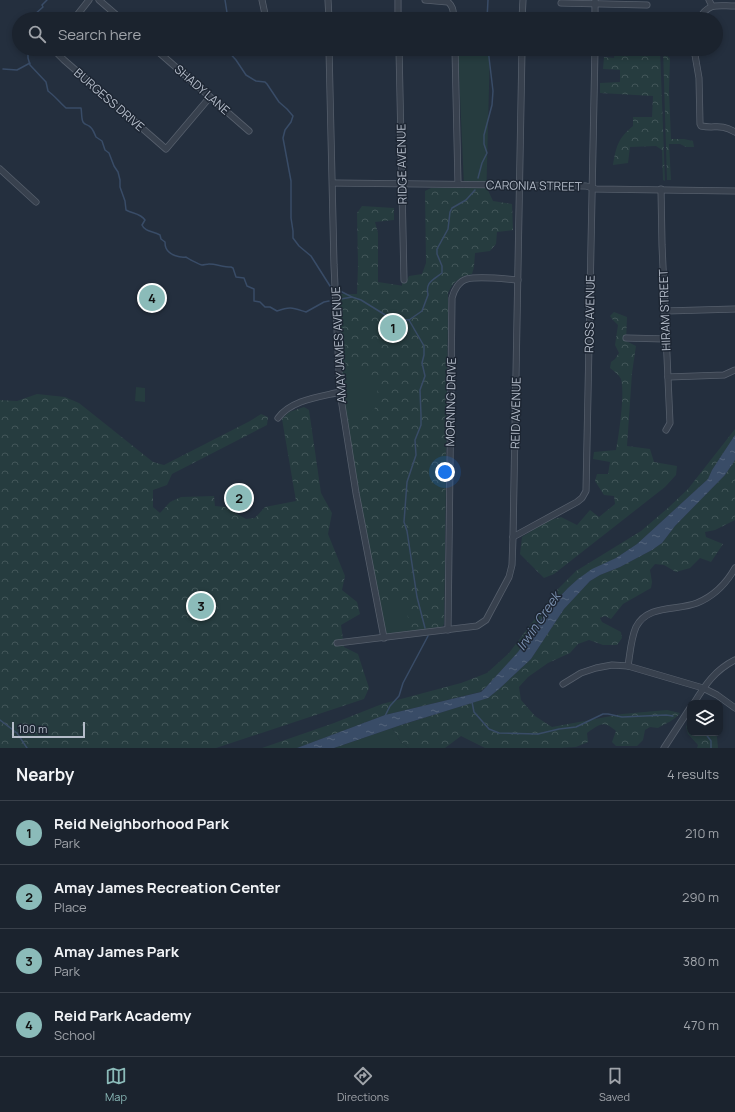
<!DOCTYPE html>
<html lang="en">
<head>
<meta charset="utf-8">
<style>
	body { margin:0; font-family:Manrope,sans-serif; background:#242b36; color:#f1f3f6 }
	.controls { position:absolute; right:12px; bottom:12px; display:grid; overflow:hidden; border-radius:8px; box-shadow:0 2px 6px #0003 }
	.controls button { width:36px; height:36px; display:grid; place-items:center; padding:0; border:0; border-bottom:1px solid #39404a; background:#1b232e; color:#f1f3f6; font:20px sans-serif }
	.scale { position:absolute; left:12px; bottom:10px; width:73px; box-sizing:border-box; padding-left:4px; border:2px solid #b4bcc9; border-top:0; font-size:11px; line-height:14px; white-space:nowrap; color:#b4bcc9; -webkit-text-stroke:3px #1d2633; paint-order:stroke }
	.you { position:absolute; left:445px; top:472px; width:14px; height:14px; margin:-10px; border:3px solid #fff; border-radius:50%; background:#1a73e8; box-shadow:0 0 0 6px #1a73e833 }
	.badge { display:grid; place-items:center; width:26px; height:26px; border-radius:50%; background:#8bbbb9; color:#111; font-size:13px; font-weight:700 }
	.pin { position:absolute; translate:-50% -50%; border:2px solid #fff; box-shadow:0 1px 4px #0006 }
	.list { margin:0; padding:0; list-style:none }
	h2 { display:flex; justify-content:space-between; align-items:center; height:52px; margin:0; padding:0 16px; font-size:17px }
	h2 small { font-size:13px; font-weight:400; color:#a0a4aa }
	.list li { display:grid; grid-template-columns:26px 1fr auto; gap:12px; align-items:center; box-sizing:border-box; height:64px; padding:0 16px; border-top:1px solid #39404a }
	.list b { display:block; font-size:15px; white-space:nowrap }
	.list p { margin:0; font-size:13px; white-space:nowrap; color:#a0a4aa }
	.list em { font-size:13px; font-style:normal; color:#a0a4aa }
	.icon { flex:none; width:22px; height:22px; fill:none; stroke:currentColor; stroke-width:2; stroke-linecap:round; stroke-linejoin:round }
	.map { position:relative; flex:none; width:735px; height:748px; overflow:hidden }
	.search { position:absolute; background:#1b232e; box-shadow:0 2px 6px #0003; left:12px; right:12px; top:12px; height:44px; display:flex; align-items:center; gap:10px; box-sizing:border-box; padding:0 14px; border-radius:22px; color:#a0a4aa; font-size:15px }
	.sheet { height:308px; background:#1b232e }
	nav { display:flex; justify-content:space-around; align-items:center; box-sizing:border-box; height:56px; border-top:1px solid #39404a; background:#1b232e; font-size:11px; color:#a0a4aa }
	nav a { display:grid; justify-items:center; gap:2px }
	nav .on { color:#8bbbb9 }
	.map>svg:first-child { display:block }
	.green { fill:#263c3f }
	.forest { fill:url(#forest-crowns) }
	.water { fill:url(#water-ripples) }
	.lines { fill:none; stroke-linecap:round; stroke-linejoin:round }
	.stream { stroke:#394c67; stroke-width:1.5 }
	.street-casing { stroke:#565f6c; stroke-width:7 }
	.street { stroke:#38414e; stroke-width:5.5 }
	.labels { text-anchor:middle; stroke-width:3; stroke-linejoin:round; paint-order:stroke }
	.street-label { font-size:12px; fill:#b4bcc9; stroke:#1d2633 }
	.water-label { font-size:13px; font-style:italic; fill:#7c92b1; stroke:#1d2633 }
</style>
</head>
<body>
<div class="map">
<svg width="735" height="748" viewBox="0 0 735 748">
	<defs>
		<pattern id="forest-crowns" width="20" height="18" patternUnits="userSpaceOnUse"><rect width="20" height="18" fill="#263c3f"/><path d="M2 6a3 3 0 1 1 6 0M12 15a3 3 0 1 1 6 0" fill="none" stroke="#435659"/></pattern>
		<pattern id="water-ripples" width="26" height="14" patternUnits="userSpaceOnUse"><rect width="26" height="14" fill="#394c67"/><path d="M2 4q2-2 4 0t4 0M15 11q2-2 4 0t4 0" fill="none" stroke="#53647b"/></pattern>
	</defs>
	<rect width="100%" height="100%" fill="#242f3e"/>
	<g class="green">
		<path d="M458 49H490L485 245H472V274C459 276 453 282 448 293L444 624 443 626 440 627 385 634 343 398 339 353 338 294H369L402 286V280H429L431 188H464Z"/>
		<polygon points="136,387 145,388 145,402 135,401"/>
		<polygon points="392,728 401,742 409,748 334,748"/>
	</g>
	<g class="forest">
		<path d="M615 49H660L665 181 663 180 662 150 656 146 630 147 628 163 613 165C616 147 618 138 633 126V117H652L653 96 600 93V83L620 82V70L603 69 604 57 614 58Z"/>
		<polygon points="663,49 667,49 668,57 670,58 669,91 671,139 684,139 693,141 694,147 686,147 680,144 669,144 671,180 667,180"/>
		<path d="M431 188H487L493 201 512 204 513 230 497 232 496 244 490 251 475 253 474 267 472 274C459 276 453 282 448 293L444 621 443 626 440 627 410 631 406 605 379 601 346 419 365 416 374 410 378 401 377 385 369 372 360 369 341 373 339 303 357 294 358 265 357 213 362 206 394 208V220L375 222 378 233V282L404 286 409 276 422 274 426 263 425 191Z"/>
		<path d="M614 312 627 317 626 341 636 346 632 373 627 446 650 449 654 462 677 466 676 475 665 487 554 574 544 578 520 554 522 537 547 521 561 517 577 525 590 510 599 517 615 504 614 496 604 495 595 481 597 474H608L610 462 593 459 594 452 616 450C619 434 625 394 621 379 619 375 614 371 610 368L611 362 615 359 619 353 615 345 618 325 613 320 610 316Z"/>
		<polygon points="37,394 65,397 79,403 153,462 164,465 250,421 261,414 268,417 267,425 172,474 167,485 153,490 153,507 160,513 170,502 181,497 214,496 215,506 225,507 246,519 255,518 265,507 296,501 282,419 289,412 304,407 309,410 321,493 332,513 328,534 345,576 342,590 357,602 360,614 341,625 344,647 358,654 369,688 364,699 216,748 0,748 0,400 17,401"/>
		<polygon points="735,429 735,435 712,470 708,479 637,544 616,558 578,579 568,588 549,608 518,652 487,686 480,692 385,715 297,748 262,748 334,723 382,704 461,683 487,673 509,653 556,591 576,571 641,531 668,508 688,489"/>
		<path d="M735 460V520L715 530 705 532 706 537 723 544 711 562 700 558 690 568 676 572 664 565 655 564 650 570 652 582 651 588 623 604 611 619 605 616 600 618 602 622 621 632 622 638 617 645H603L589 640 578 644 570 653 548 663 528 677 519 687 521 700 535 716 552 727 622 714 667 710 680 713C673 722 667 722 658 728L650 727 645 730 643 740 637 746H616L612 742 616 731C603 720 600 724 587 733L588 742 576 747 560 748H485L461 736 445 748H409L401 742 392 728 481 700 488 698 499 689 531 659 564 609 590 581 600 575 620 567 652 550 662 543 675 526 725 475Z"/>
		<polygon points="690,718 690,733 715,733 717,737 718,748 697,748 698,745 688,734 686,727"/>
	</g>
	<polygon class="water" points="735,435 735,460 725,475 675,526 662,543 652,550 620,567 600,575 590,581 564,609 531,659 499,689 488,698 404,724 334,748 297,748 385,715 481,692 487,686 518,652 549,608 568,588 578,579 592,569 616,558 637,544 708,479 712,470"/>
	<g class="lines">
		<g class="stream">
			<polyline points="225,0 228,19"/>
			<polyline points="36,19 34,15 43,7 42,5 47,0"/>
			<polyline points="487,19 488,0"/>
			<path d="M28 49V58L30 65 46 82 48 91C55 96 59 102 66 108H81C82 112 81 118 83 122 85 125 86 124 89 126 93 128 94 133 96 137L102 141 105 150 109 153 114 166 118 172 120 180V187L125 201 126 210C133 214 140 213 145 220L142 225C145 232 153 231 160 235L161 239 165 242C165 244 165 246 166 248 169 255 180 258 186 257 187 258 200 265 202 265 203 265 208 264 209 264 216 264 223 267 231 267L233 268 236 277 244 278 247 286 254 289V301L260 302 265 307H270L277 311C291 306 293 308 306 312L324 302 329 301"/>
			<polyline points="226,49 236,60 246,75 256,81 265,82 267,84 279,102 287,109 293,116 291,122 285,130 283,138 291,181 291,218 293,231 293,238 299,246 311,256 330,286"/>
			<polyline points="3,69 17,70 30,63"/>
			<polyline points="478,178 482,163 487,153 484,144 484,135 492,105 493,91 488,49"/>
			<path d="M340 291 352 297 361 300 387 316 394 319 409 320 422 311 428 295C425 282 433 280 442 273V266L437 254V249L448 229 450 212 452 208 466 200 475 190"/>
			<polyline points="341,299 352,297"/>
			<polyline points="409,320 424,346 424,355 422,363 425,376 420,390 421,415 421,425 415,440 416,455 407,482 404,522 407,531 417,597 425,628"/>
			<polyline points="472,702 474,712 489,729 499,733 538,734 559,729 576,727 603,714 608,714 622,717 666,715 673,716"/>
			<polyline points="385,716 390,706 399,696 403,683 428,636"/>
			<polyline points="0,720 17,733 27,748"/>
			<polyline points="705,733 711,741 711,748"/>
		</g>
		<g class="street-casing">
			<g id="street">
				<polyline points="99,0 121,19"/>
				<polyline points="262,0 266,19"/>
				<polyline points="328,0 329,19"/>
				<polyline points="398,0 398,19"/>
				<path d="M425 0 448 2C454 7 453 12 454 19"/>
				<polyline points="709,0 712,6"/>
				<polyline points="561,3 647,5"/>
				<polyline points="74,19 89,0"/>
				<polyline points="522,19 523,0"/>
				<polyline points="595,19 595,0"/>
				<path d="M699 19C709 2 717 6 735 6"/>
				<polyline points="53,49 64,60 166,149 210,97"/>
				<polyline points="155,49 249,131"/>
				<polyline points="329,49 334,265 340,392 356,493 384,638"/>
				<polyline points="399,49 404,280"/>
				<polyline points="455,49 458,184"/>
				<path d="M694 49 699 78 700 124 701 126C716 129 719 123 735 132"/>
				<polyline points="0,169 36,202"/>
				<polyline points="333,183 586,186 596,189 735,191"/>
				<polyline points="661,189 662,245 670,423 666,430"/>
				<polyline points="666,311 735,309"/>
				<polyline points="626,338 666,339"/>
				<polyline points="668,377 724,375 735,370"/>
				<path d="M278 418C291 400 319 397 340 392"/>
				<polyline points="513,537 577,502 582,498 586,491 595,49"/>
				<path d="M448 630 452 298C454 290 459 281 467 279 480 276 504 279 518 280"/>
				<polyline points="337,643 477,626 486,620 509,577 512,565 513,537 522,49"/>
				<path d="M628 666C630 654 631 638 636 627 648 604 677 611 697 603 714 596 726 584 735 568"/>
				<polyline points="563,684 581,673 596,668 612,665 628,666 703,688 717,695 735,708"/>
				<path d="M694 703C705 685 715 670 735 660"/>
				<polyline points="664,748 690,708"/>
			</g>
		</g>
		<use href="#street" class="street"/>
	</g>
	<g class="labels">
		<g class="street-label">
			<text transform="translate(202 90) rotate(41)" y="4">SHADY LANE</text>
			<text transform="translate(109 100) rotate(41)" y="4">BURGESS DRIVE</text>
			<text transform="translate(402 164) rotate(-91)" y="4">RIDGE AVENUE</text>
			<text transform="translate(534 186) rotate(1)" y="4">CARONIA STREET</text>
			<text transform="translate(665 310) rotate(-92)" y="4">HIRAM STREET</text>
			<text transform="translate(590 314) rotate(-89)" y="4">ROSS AVENUE</text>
			<text transform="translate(339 345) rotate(-93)" y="4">AMAY JAMES AVENUE</text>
			<text transform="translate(451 402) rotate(-89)" y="4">MORNING DRIVE</text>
			<text transform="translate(516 413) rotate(-89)" y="4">REID AVENUE</text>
		</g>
		<g class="water-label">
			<text transform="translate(538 621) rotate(-56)" y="5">Irwin Creek</text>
		</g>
	</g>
</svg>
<div class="controls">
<button><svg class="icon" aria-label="layers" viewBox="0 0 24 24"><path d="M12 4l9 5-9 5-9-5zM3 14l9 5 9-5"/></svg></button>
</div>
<div class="scale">100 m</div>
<div class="you"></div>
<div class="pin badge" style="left:393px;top:328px">1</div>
<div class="pin badge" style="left:239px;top:498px">2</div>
<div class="pin badge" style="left:201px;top:606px">3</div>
<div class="pin badge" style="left:152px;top:298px">4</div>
<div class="search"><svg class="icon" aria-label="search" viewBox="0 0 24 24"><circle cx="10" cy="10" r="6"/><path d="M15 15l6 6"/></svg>Search here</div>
</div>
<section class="sheet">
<h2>Nearby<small>4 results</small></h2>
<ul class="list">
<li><span class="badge">1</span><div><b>Reid Neighborhood Park</b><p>Park</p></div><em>210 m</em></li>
<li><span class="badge">2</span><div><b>Amay James Recreation Center</b><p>Place</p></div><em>290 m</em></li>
<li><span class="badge">3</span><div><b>Amay James Park</b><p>Park</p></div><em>380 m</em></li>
<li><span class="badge">4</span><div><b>Reid Park Academy</b><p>School</p></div><em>470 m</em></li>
</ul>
</section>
<nav>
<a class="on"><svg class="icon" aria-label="map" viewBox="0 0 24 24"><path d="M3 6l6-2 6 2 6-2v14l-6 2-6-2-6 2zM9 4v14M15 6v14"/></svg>Map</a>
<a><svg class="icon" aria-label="directions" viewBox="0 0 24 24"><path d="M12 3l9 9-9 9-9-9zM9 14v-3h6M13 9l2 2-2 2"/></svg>Directions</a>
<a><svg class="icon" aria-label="saved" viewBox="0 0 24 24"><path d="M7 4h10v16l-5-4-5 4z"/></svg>Saved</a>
</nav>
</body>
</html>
